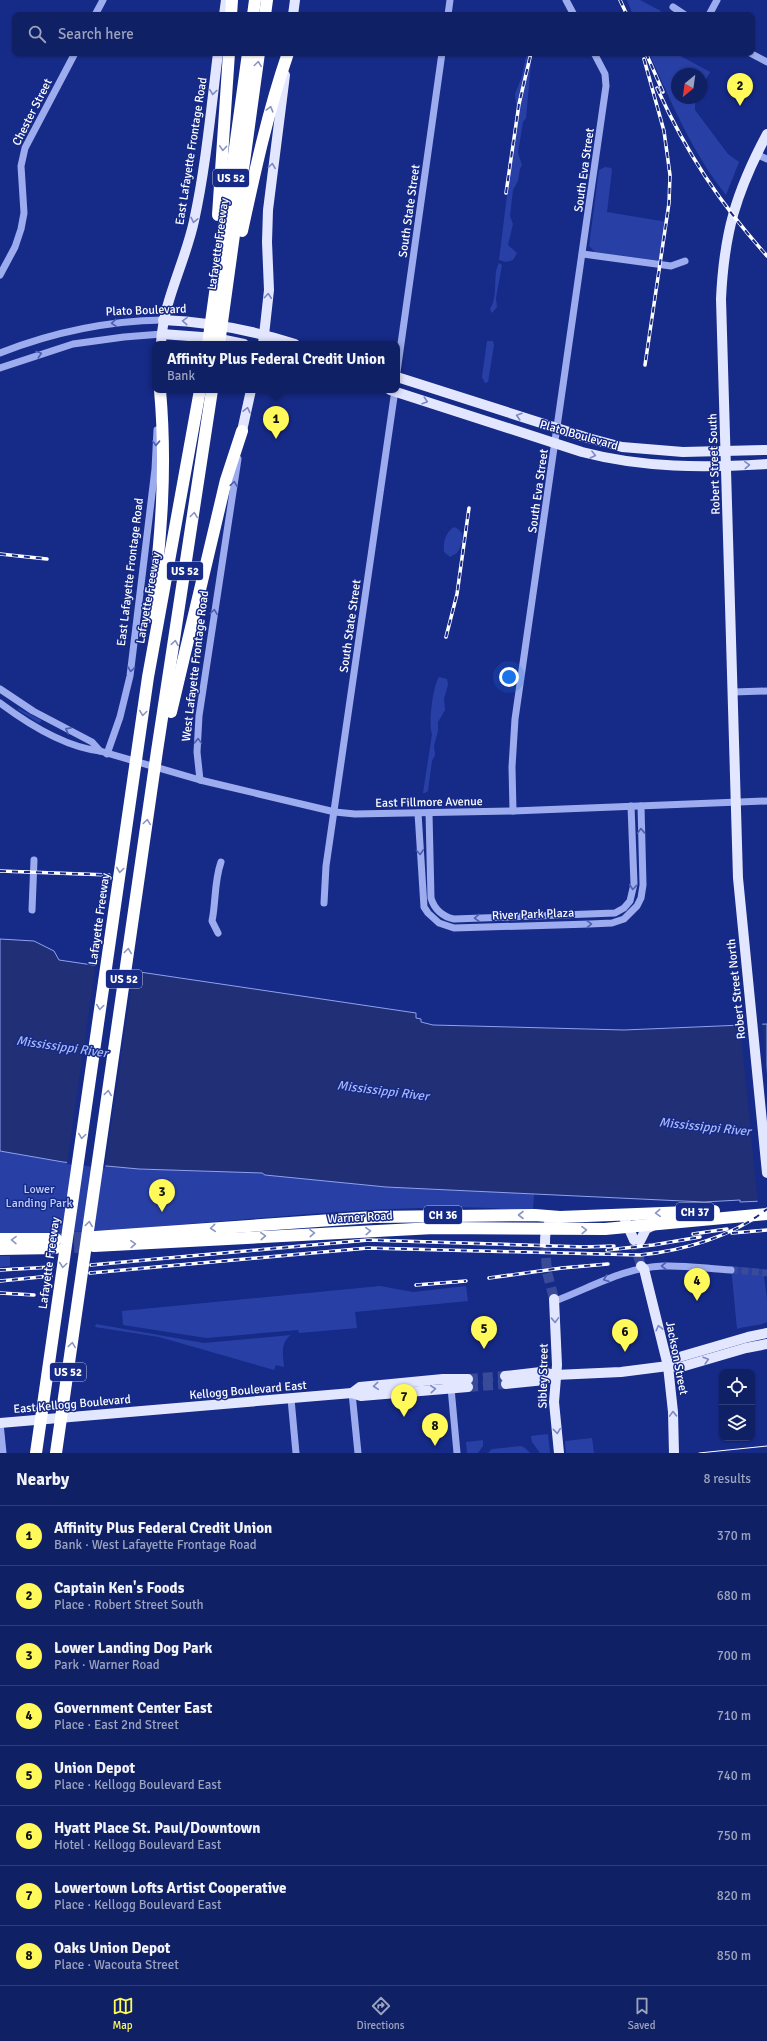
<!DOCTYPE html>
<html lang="en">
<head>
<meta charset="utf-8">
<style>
	body { margin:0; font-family:Signika,sans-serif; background:#1e2d6e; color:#f1f3f6 }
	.controls { position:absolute; right:12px; bottom:12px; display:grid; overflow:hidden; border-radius:8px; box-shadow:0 1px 3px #0004 }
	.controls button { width:36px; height:36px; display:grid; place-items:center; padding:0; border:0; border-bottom:1px solid #303e79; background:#102065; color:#f1f3f6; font:20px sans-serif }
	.compass { position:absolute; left:671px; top:68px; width:36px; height:36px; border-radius:50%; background:#102065; box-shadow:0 1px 3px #0004; rotate:209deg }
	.you { position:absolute; left:509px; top:677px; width:14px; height:14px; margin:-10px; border:3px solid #fff; border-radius:50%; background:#1a73e8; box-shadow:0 0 0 6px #1a73e833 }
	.badge { display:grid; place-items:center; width:26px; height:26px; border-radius:50%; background:#fffa59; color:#111; font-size:13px; font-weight:700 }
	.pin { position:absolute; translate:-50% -33px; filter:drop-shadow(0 1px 2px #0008) }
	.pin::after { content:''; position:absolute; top:21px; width:14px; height:12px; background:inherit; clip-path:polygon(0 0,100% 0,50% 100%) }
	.popup { position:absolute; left:152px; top:341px; width:248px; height:52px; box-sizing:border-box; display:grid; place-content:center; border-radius:8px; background:#102065; filter:drop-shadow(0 1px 3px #0005); font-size:13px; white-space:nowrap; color:#9ca3bf }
	.popup b { font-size:15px; color:#f1f3f6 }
	.popup::after { content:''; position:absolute; left:50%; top:100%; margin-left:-8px; border:8px solid transparent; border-top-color:#102065 }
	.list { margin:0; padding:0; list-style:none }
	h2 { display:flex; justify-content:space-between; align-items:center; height:52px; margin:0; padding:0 16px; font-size:17px }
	h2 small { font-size:13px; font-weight:400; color:#9ca3bf }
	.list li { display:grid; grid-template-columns:26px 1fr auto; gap:12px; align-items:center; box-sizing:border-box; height:60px; padding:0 16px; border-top:1px solid #303e79 }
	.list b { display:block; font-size:15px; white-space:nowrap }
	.list p { margin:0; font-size:13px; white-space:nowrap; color:#9ca3bf }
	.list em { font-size:13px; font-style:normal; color:#9ca3bf }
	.icon { flex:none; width:22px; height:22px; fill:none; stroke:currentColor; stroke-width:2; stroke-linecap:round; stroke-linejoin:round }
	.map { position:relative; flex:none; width:767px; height:1453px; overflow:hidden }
	.search { position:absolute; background:#102065; box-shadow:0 1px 3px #0004; left:12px; right:12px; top:12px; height:44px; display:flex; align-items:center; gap:10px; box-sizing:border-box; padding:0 14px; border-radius:8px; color:#9ca3bf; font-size:15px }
	.sheet { height:532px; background:#102065 }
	nav { display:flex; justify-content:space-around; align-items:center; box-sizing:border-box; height:56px; border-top:1px solid #303e79; background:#102065; font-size:11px; color:#9ca3bf }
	nav a { display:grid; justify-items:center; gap:2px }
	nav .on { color:#fffa59 }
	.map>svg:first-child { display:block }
	.green { fill:#2840a6 }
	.water { fill:#202f76; stroke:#8ea2f1 }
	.pier { fill:#162a87 }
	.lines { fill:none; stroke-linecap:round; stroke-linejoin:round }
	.minor-tunnel { stroke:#394a99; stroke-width:7; stroke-dasharray:7 3.5; stroke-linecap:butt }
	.major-tunnel { stroke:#394a99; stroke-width:10; stroke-dasharray:10 5; stroke-linecap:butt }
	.highway-tunnel { stroke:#394a99; stroke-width:12; stroke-dasharray:12 6; stroke-linecap:butt }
	.minor { stroke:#9cacee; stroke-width:7 }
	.major { stroke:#e3e6ff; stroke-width:10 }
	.highway { stroke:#fff; stroke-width:12 }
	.tram { stroke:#fff; stroke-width:1 }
	.rail-casing { stroke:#fff; stroke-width:3.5 }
	.rail { stroke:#162a87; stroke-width:2; stroke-dasharray:6; stroke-linecap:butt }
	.oneway { stroke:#8a94c3 }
	.oneway2 { stroke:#7c88c3 }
	.oneway3 { stroke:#4c5eb0 }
	.labels { text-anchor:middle; stroke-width:3; stroke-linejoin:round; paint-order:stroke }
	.shield { fill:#162a87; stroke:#b9bfdb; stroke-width:1 }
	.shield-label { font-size:11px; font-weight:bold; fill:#fff }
	.street-label { font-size:12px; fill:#fff; stroke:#162a87 }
	.park-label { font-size:12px; fill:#c1ccfa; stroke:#162a87 }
	.water-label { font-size:13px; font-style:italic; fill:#a7b7f6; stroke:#162a87 }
</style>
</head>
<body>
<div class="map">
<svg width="767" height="1453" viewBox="0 0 767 1453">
	<rect width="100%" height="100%" fill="#162a87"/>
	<g class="green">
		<polygon points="627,0 640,0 661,11 659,15 633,15"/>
		<polygon points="527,53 532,53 526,118 523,122 518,153 522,165 520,169 518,181 513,190 510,216 513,224 508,245 517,253 513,260 506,262 499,260 507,195 518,123 515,94 521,79"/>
		<path d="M649 53H675L710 72 701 88V74H677V98H695V110L728 154 739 162 726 195C692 152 671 102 649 53Z"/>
		<polygon points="605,167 611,168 612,170 607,212 667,222 661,261 595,252 589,246 599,170"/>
		<path d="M499 263 502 265 496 298 497 307 492 313 490 309C499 295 492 274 499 263Z"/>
		<polygon points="487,341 493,341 494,345 488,382 485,383 482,377"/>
		<path d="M454 527C467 532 463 544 457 553L450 557 444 552C443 542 445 533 454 527Z"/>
		<path d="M439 677 447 679 448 685 444 699 445 710 438 722V731L434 746 435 755 432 761 428 791 425 793H423L432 734C428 725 433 685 439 677Z"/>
		<polygon points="18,708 41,720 41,722 39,723 18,710"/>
		<path d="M0 1151 63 1162 139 1169 262 1173 265 1175 386 1187 534 1194 533 1210C519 1211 506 1209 491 1208 452 1206 410 1208 370 1210 247 1217 124 1233 0 1234Z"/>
		<polygon points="0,1256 10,1256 10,1266 0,1267"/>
		<path d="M731 1266 763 1269 767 1299V1322C760 1326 746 1326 737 1329Z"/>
		<polygon points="380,1286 413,1292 466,1286 468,1301 355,1312 357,1328 299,1333 298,1330 206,1338 123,1325 122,1311"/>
		<path d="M96 1324 204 1343 291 1335C280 1343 283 1354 284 1367L276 1365 274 1370 159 1337 95 1327Z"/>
		<polygon points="548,1434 550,1453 540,1453 532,1442 531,1436"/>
		<polygon points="592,1438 594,1453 566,1453 565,1441"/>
		<polygon points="483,1440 483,1446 478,1453 467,1453 466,1442"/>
		<polygon points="521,1446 525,1448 530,1453 488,1453 492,1449"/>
	</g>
	<polygon class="water" points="0,939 34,941 54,951 59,960 416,1013 416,1018 421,1019 421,1022 433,1025 624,1030 767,1024 767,1196 762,1197 763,1201 740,1202 740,1200 704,1202 386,1187 265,1175 262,1173 139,1169 63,1162 0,1151"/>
	<g class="pier">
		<polygon points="96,963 134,969 105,1168 67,1164"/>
		<polygon points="762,1022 767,1075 767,1198 764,1199 764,1203 758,1204 740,1023"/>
	</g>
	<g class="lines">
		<polyline class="minor-tunnel" points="731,1270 767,1273"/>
		<g class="major-tunnel">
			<polyline points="634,1240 641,1266"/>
			<polyline points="545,1243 547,1272 554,1299"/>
			<polyline points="468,1379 505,1376"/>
			<polyline points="468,1387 506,1384"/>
		</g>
		<g class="highway-tunnel">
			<polyline points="56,1239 95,1237"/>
			<polyline points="56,1248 94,1246"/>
		</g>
		<g class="minor">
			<polyline points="566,0 574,15"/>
			<polyline points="673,7 685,15"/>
			<polyline points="95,15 103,0"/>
			<polyline points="448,15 450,0"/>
			<polyline points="709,15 717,0"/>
			<polyline points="750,53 767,62"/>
			<polyline points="756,154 767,159"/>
			<polyline points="583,254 671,266 685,261"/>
			<polyline points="0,275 15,247 21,229 24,213 21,166 25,148 75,53"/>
			<path d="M0 353C53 332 106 321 163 320"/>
			<polyline points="0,368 73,344 124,337 162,334"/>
			<polyline points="397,372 442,53"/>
			<polyline points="0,689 33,711 92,742 100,751"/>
			<polyline points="733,692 767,691"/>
			<path d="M0 703C28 724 64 747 100 751L200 780 335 812 355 814 513 811 767 801"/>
			<polyline points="107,754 120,717 130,676 155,469 157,430"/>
			<polyline points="200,780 197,752 199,716 238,459"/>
			<polyline points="513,811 512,767 515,719 606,86 605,74 594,53"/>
			<polyline points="418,813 424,907 428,913 439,923 454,928 590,924 612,923 624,919 637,906 641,898 643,885 641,806"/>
			<path d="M429 813 431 898C434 909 443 917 454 919L615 913 624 908 630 901 634 884 631 806"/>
			<polyline points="324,903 326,866 395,390"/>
			<polyline points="32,910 34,860"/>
			<path d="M218 933 212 921C216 902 214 882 221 862"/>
			<path d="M555 1301C590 1288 625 1267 663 1266 686 1265 709 1269 731 1270"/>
			<polyline points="449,1384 451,1388 457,1453"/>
			<polyline points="352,1393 358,1453"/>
			<polyline points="291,1399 296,1453"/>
			<polyline points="0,1423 3,1453"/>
		</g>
		<g class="major">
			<polyline points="224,15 226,0"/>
			<polyline points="293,15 295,0"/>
			<path d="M767 134C736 192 724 233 721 299L738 878 767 1173"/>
			<path d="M163 320C209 322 252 330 295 344"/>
			<polyline points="162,334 215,338 244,344"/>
			<path d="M161 344C163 301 185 263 194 221 206 166 211 109 218 53"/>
			<polyline points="263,344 269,290 267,242 268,210 285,75"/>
			<polyline points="397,377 588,438 622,447 683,452 767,450"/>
			<path d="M390 390 582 452C643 468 704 468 767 464"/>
			<polyline points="242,431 251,390"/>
			<polyline points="625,1220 634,1240"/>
			<polyline points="640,1241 646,1229 656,1224"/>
			<path d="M545 1243C545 1229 546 1222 560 1217"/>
			<polyline points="641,1266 644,1269 668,1366 673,1412 674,1453"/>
			<polyline points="554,1299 557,1365 554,1402 559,1453"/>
			<polyline points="668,1366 676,1358 748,1337 767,1333"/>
			<polyline points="505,1376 541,1372 555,1375 621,1372 668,1366 681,1367 746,1348 767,1344"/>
			<polyline points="506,1384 545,1380 555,1375"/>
			<polyline points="352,1393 360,1387 443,1379 468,1379"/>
			<polyline points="0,1423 352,1393 361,1396 468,1387"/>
		</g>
		<g class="highway">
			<polyline points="231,15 232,0"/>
			<polyline points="253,15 255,0"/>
			<polyline points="265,15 267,0"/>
			<polyline points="218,215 229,53"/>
			<path d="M242 231C255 171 268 111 288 53"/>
			<polyline points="208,344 248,53"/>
			<polyline points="219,344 259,53"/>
			<path d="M152 614C161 535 167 469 160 390"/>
			<polyline points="171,712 226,480 242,431"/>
			<polyline points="95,1237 374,1217 535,1215 560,1217 714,1211"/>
			<polyline points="0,1239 56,1239"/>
			<polyline points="94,1246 434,1228 605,1229 767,1214"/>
			<polyline points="0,1249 55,1248"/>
			<polyline points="36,1453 148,677 200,390"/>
			<polyline points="56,1453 157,751 212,390"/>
		</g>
		<polyline class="tram" points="699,1453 767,1446"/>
		<g class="rail-casing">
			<g id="rail">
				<polyline points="620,0 627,15"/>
				<polyline points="646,53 663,92"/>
				<polyline points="644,59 664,131 670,175 669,203 645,365"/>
				<path d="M657 88C687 154 719 202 767 256"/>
				<polyline points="506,193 519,104 531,53"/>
				<polyline points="0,554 47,559"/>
				<polyline points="446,637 457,594 469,508"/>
				<polyline points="0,871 109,875"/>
				<polyline points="732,1233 767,1230"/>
				<polyline points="693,1234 727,1229"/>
				<polyline points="607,1250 653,1245 700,1237"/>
				<polyline points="91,1265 368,1240 584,1247 614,1246"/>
				<polyline points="0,1270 52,1267"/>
				<path d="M90 1273 368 1248 640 1255C682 1251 734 1236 767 1209"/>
				<polyline points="489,1278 562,1268 608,1264"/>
				<polyline points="0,1281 51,1276"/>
				<polyline points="416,1285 466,1281"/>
				<polyline points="0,1293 34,1295"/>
			</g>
		</g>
		<use href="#rail" class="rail"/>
	</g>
	<defs><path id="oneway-chevron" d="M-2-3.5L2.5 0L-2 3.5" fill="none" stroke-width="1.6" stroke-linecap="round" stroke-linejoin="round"/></defs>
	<g class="oneway">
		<use href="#oneway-chevron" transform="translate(258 64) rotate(-82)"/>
		<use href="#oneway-chevron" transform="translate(270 109) rotate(-75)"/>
		<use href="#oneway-chevron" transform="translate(223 148) rotate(94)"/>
		<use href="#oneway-chevron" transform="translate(194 515) rotate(-82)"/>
		<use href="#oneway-chevron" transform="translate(175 643) rotate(-81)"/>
		<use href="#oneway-chevron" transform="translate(143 713) rotate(98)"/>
		<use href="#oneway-chevron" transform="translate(147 822) rotate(-82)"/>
		<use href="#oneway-chevron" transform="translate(120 870) rotate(98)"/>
		<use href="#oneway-chevron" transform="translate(128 951) rotate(-82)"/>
		<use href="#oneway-chevron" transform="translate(100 1007) rotate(98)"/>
		<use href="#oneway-chevron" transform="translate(108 1093) rotate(-82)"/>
		<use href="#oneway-chevron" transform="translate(82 1136) rotate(98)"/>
		<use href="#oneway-chevron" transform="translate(658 1213) rotate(177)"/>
		<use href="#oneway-chevron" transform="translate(521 1215) rotate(180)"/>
		<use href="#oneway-chevron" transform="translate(89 1224) rotate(-82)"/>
		<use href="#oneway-chevron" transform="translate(213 1228) rotate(175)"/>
		<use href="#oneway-chevron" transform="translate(584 1230) rotate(-1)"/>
		<use href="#oneway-chevron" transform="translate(368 1231) rotate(-3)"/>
		<use href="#oneway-chevron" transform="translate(312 1233) rotate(-3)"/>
		<use href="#oneway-chevron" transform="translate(263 1236) rotate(-3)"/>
		<use href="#oneway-chevron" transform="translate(14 1240) rotate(-179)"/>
		<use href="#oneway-chevron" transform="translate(133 1244) rotate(-3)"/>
		<use href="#oneway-chevron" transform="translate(63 1265) rotate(98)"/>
		<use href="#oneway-chevron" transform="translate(72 1345) rotate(-82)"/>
	</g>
	<g class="oneway2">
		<use href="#oneway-chevron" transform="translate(213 92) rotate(98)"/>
		<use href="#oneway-chevron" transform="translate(272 166) rotate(-82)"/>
		<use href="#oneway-chevron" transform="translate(194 220) rotate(102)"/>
		<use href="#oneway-chevron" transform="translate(268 296) rotate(-85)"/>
		<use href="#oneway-chevron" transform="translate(185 321) rotate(-177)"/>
		<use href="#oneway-chevron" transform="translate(425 401) rotate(18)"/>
		<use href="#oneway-chevron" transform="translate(247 410) rotate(-77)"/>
		<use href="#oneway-chevron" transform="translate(519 416) rotate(-162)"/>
		<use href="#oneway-chevron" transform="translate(593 455) rotate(14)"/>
		<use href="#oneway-chevron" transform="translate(747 465) rotate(-3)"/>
		<use href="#oneway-chevron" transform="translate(555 1320) rotate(88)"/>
		<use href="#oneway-chevron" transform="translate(659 1328) rotate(-104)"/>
		<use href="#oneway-chevron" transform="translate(706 1360) rotate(-17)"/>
		<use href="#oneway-chevron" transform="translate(376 1386) rotate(175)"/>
		<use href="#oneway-chevron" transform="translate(433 1389) rotate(-5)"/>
		<use href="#oneway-chevron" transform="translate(673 1414) rotate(-92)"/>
		<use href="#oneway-chevron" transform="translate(557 1431) rotate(84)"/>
	</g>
	<g class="oneway3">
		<use href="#oneway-chevron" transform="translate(114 323) rotate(175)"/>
		<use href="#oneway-chevron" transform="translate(39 354) rotate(-18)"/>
		<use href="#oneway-chevron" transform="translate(156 443) rotate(92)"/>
		<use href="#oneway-chevron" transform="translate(234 484) rotate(-81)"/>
		<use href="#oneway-chevron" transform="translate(214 612) rotate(-82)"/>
		<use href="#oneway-chevron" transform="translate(131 669) rotate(97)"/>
		<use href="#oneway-chevron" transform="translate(68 730) rotate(-154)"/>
		<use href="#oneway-chevron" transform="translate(198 741) rotate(-88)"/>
		<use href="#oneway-chevron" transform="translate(641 831) rotate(-92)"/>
		<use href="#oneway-chevron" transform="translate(420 852) rotate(87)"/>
		<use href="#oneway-chevron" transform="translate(633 887) rotate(95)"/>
		<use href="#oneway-chevron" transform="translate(477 918) rotate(178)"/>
		<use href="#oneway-chevron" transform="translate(589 924) rotate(-2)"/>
		<use href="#oneway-chevron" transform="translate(664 1266) rotate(178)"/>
		<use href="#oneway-chevron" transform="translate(606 1279) rotate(160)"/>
	</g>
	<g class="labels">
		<g class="shield">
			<rect x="213" y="169" width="36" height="18" rx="3"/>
			<rect x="167" y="562" width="36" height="18" rx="3"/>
			<rect x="106" y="970" width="36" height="18" rx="3"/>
			<rect x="676" y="1203" width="38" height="18" rx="3"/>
			<rect x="424" y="1206" width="38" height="18" rx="3"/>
			<rect x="50" y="1363" width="36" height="18" rx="3"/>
		</g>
		<g class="shield-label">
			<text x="231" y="182">US 52</text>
			<text x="185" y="575">US 52</text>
			<text x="124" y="983">US 52</text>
			<text x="695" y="1216">CH 37</text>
			<text x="443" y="1219">CH 36</text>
			<text x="68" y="1376">US 52</text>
		</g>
		<g class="street-label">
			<text transform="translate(32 112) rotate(-63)" y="4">Chester Street</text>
			<text transform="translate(191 151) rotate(-81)" y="4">East Lafayette Frontage Road</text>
			<text transform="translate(584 170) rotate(-82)" y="4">South Eva Street</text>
			<text transform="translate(409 211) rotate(-82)" y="4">South State Street</text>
			<text transform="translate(218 244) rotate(-82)" y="4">Lafayette Freeway</text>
			<text transform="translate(146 310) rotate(-2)" y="4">Plato Boulevard</text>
			<text transform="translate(579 435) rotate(16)" y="4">Plato Boulevard</text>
			<text transform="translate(714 464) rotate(-92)" y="4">Robert Street South</text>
			<text transform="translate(538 491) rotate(-82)" y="4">South Eva Street</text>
			<text transform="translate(130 572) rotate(-83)" y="4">East Lafayette Frontage Road</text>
			<text transform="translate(148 598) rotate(-80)" y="4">Lafayette Freeway</text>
			<text transform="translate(350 626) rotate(-82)" y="4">South State Street</text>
			<text transform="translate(195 666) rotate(-83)" y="4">West Lafayette Frontage Road</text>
			<text transform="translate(429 802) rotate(-1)" y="4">East Fillmore Avenue</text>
			<text transform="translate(533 914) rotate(-2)" y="4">River Park Plaza</text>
			<text transform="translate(99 919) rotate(-82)" y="4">Lafayette Freeway</text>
			<text transform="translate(736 989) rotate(-96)" y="4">Robert Street North</text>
			<text transform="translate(360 1217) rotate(-3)" y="4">Warner Road</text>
			<text transform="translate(49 1263) rotate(-82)" y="4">Lafayette Freeway</text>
			<text transform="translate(677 1358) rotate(79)" y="4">Jackson Street</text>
			<text transform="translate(543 1376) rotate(-89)" y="4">Sibley Street</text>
			<text transform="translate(248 1390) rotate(-5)" y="4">Kellogg Boulevard East</text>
			<text transform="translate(72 1404) rotate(-5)" y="4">East Kellogg Boulevard</text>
		</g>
		<g class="park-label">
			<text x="39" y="1193">Lower<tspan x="39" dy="14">Landing Park</tspan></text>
		</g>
		<g class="water-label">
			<text transform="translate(62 1046) rotate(8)" y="5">Mississippi River</text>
			<text transform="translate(383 1090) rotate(7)" y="5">Mississippi River</text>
			<text transform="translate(705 1126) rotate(6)" y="5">Mississippi River</text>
		</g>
	</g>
</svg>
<div class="controls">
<button><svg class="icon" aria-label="locate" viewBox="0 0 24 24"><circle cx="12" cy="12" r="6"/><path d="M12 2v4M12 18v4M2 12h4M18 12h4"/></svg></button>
<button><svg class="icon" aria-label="layers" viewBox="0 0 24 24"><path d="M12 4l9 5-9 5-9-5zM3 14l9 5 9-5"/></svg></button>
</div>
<svg class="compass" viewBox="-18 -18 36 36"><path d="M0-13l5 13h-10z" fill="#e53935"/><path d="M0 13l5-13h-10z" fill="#9ca3bf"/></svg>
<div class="you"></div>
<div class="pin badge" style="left:276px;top:439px">1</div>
<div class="popup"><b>Affinity Plus Federal Credit Union</b>Bank</div>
<div class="pin badge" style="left:740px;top:106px">2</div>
<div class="pin badge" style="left:162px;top:1212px">3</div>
<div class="pin badge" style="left:697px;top:1301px">4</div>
<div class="pin badge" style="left:484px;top:1349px">5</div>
<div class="pin badge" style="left:625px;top:1352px">6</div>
<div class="pin badge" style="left:404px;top:1417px">7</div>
<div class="pin badge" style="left:435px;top:1446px">8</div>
<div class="search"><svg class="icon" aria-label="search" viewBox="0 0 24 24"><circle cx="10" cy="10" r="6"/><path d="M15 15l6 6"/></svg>Search here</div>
</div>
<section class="sheet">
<h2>Nearby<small>8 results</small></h2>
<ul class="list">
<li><span class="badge">1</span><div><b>Affinity Plus Federal Credit Union</b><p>Bank · West Lafayette Frontage Road</p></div><em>370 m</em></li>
<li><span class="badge">2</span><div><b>Captain Ken's Foods</b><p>Place · Robert Street South</p></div><em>680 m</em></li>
<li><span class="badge">3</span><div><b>Lower Landing Dog Park</b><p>Park · Warner Road</p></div><em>700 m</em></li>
<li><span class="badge">4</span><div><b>Government Center East</b><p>Place · East 2nd Street</p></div><em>710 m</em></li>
<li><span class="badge">5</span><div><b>Union Depot</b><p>Place · Kellogg Boulevard East</p></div><em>740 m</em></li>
<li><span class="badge">6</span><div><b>Hyatt Place St. Paul/Downtown</b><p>Hotel · Kellogg Boulevard East</p></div><em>750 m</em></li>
<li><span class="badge">7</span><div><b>Lowertown Lofts Artist Cooperative</b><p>Place · Kellogg Boulevard East</p></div><em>820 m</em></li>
<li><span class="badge">8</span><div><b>Oaks Union Depot</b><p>Place · Wacouta Street</p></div><em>850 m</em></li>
</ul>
</section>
<nav>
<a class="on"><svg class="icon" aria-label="map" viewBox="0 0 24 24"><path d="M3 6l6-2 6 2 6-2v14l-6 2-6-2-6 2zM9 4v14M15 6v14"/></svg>Map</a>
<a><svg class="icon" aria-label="directions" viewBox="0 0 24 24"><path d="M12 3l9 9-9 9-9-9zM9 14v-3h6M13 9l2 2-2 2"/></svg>Directions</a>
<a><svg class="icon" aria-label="saved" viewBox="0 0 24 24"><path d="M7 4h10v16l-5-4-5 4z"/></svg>Saved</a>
</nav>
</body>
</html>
